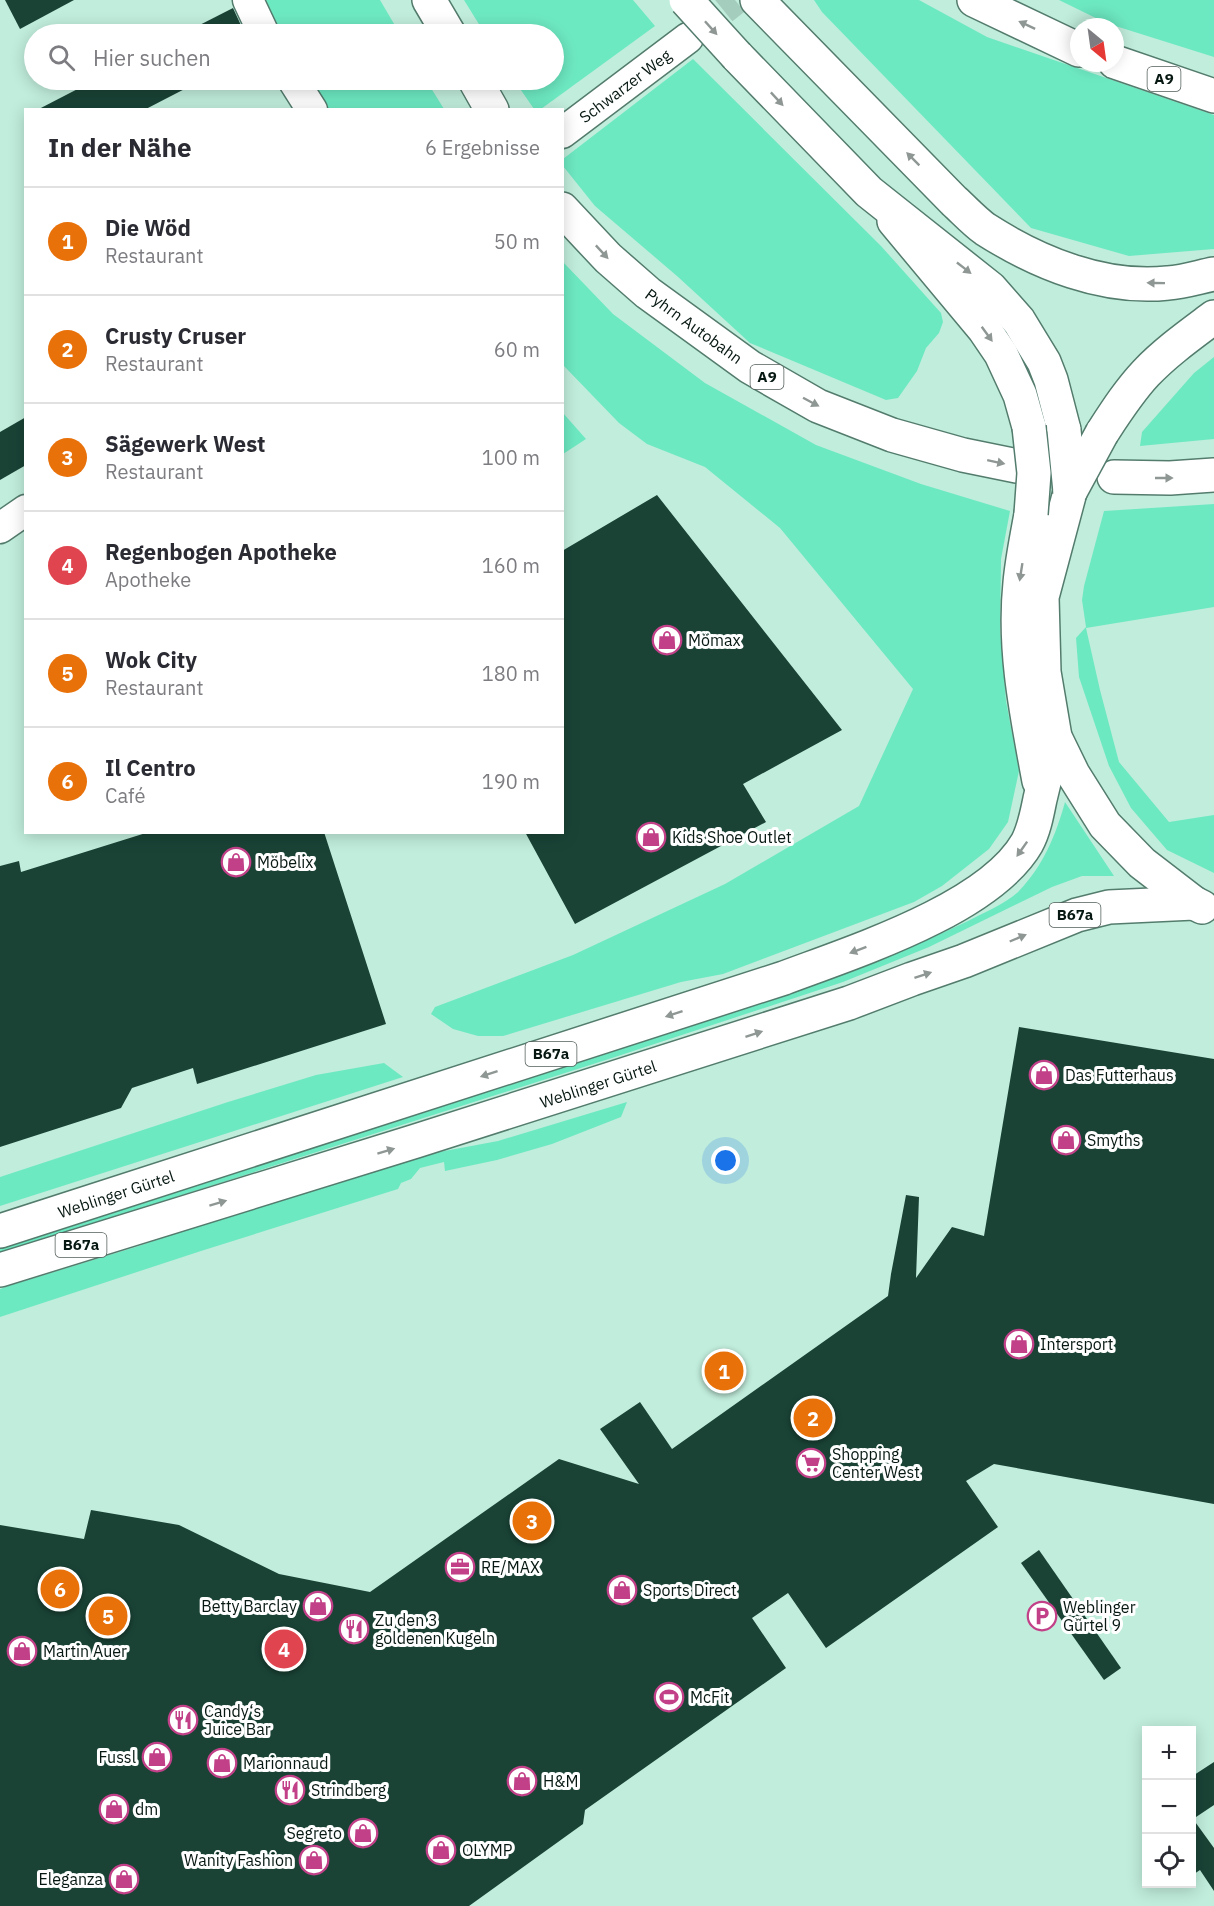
<!DOCTYPE html>
<html lang="de">
<head>
<meta charset="utf-8">
<style>
	body { margin:0; font-family:"IBM Plex Sans",sans-serif; background:#f7f7f7; color:#2b2b33 }
	.controls { position:absolute; right:18px; bottom:18px; display:grid; overflow:hidden; border-radius:0px; box-shadow:0 3px 15px #0003 }
	.controls button { width:54px; height:54px; display:grid; place-items:center; padding:0; border:0; border-bottom:2px solid #e1e1e2; background:#fff; color:#2b2b33; font:30px sans-serif }
	.compass { position:absolute; left:1070px; top:18px; width:54px; height:54px; border-radius:50%; background:#fff; box-shadow:0 3px 15px #0003; rotate:151deg }
	.you { position:absolute; left:726px; top:1161px; width:21px; height:21px; margin:-15px; border:4px solid #fff; border-radius:50%; background:#1a73e8; box-shadow:0 0 0 9px #1a73e833 }
	.badge { display:grid; place-items:center; width:39px; height:39px; border-radius:50%; background:#0b8043; color:#fff; font-size:20px; font-weight:700 }
	.pin { position:absolute; translate:-50% -50%; border:3px solid #fff; box-shadow:0 2px 6px #0006 }
	.list { margin:0; padding:0; list-style:none }
	h2 { display:flex; justify-content:space-between; align-items:center; height:78px; margin:0; padding:0 24px; font-size:26px }
	h2 small { font-size:20px; font-weight:400; color:#7c7c81 }
	.list li { display:grid; grid-template-columns:39px 1fr auto; gap:18px; align-items:center; box-sizing:border-box; height:108px; padding:0 24px; border-top:2px solid #e1e1e2 }
	.list b { display:block; font-size:22px; white-space:nowrap }
	.list p { margin:0; font-size:20px; white-space:nowrap; color:#7c7c81 }
	.list em { font-size:20px; font-style:normal; color:#7c7c81 }
	.icon { flex:none; width:33px; height:33px; fill:none; stroke:currentColor; stroke-width:2; stroke-linecap:round; stroke-linejoin:round }
	.map { position:relative; flex:none; width:1214px; height:1906px; overflow:hidden }
	.search { position:absolute; background:#fff; box-shadow:0 3px 15px #0003; left:24px; top:24px; width:540px; height:66px; display:flex; align-items:center; gap:15px; box-sizing:border-box; padding:0 21px; border-radius:33px; color:#7c7c81; font-size:22px }
	.panel { position:absolute; background:#fff; box-shadow:0 3px 15px #0003; left:24px; top:108px; width:540px; height:726px; border-radius:0px }
	.map>svg:first-child { display:block }
	.green { fill:#6de9c2 }
	.building { fill:#1a4336 }
	.lines { fill:none; stroke-linecap:round; stroke-linejoin:round }
	.minor-tunnel { stroke:#a5cdbe; stroke-width:30; stroke-dasharray:30 15; stroke-linecap:butt }
	.minor-casing { stroke:#537c6d; stroke-width:33 }
	.major-casing { stroke:#537c6d; stroke-width:36 }
	.highway-casing { stroke:#537c6d; stroke-width:36 }
	.minor { stroke:#fff; stroke-width:30 }
	.major { stroke:#fff; stroke-width:33 }
	.highway { stroke:#fff; stroke-width:33 }
	.major-bridge-casing { stroke:#537c6d; stroke-width:36; stroke-linecap:butt }
	.highway-bridge-casing { stroke:#537c6d; stroke-width:36; stroke-linecap:butt }
	.major-bridge { stroke:#fff; stroke-width:33 }
	.highway-bridge { stroke:#fff; stroke-width:33 }
	.oneway { fill:#8f9794 }
	.labels { text-anchor:middle; stroke-width:6; stroke-linejoin:round; paint-order:stroke }
	.shield { fill:#fff; stroke:#515d59; stroke-width:1.5 }
	.shield-label { font-size:15px; font-weight:bold; fill:#071812 }
	.street-label { font-size:16px; fill:#071812; stroke:#fff }
	.poi-label { font-size:16px; fill:#071812; stroke:#fff; text-anchor:start }
</style>
</head>
<body>
<div class="map">
<svg width="1214" height="1906" viewBox="0 0 1214 1906">
	<rect width="100%" height="100%" fill="#c1eddc"/>
	<g class="green">
		<polygon points="266,0 380,0 400,34 280,34"/>
		<polygon points="464,0 633,0 655,26 541,109 534,109 514,80 554,80 554,34 485,34"/>
		<polygon points="814,0 919,0 987,37 1214,115 1214,249 1129,256 1031,228 822,12"/>
		<polygon points="1059,0 1214,0 1214,57 1106,23"/>
		<polygon points="693,59 881,246 941,313 943,322 939,333 926,348 917,371 898,398 886,400 750,343 677,276 595,206 563,166 563,159"/>
		<polygon points="306,80 426,80 444,109 326,109"/>
		<polygon points="563,262 613,314 705,383 816,445 921,484 1010,511 1001,559 1000,631 1006,701 1019,771 1008,822 989,849 942,886 914,902 723,974 681,982 503,1036 478,1036 453,1029 431,1014 435,1007 573,955 725,884 859,806 913,689 780,528 705,467 647,444 619,423 563,365"/>
		<polygon points="1214,357 1214,439 1140,446 1142,432 1194,373"/>
		<polygon points="563,413 586,439 563,454 562,454"/>
		<polygon points="1214,504 1214,607 1086,628 1100,690 1119,762 1169,822 1214,815 1214,873 1167,850 1131,808 1109,766 1079,677 1076,638 1086,627 1082,600 1084,586 1104,511"/>
		<path d="M1065 802 1114 876H1082L1052 887 929 947 843 982 612 1058 0 1253V1242L779 995C843 972 907 951 968 921 983 913 1007 903 1019 891 1043 866 1056 835 1065 802Z"/>
		<polygon points="384,1063 403,1077 0,1206 0,1177 228,1102 316,1075"/>
		<polygon points="627,1102 621,1117 552,1144 497,1160 445,1171 444,1162 420,1168 411,1179 401,1183 398,1189 201,1251 0,1317 0,1289 8,1286 139,1246 208,1222 423,1155 498,1141"/>
	</g>
	<g class="building">
		<polygon points="5,0 74,0 20,29"/>
		<polygon points="233,8 245,34 182,34"/>
		<polygon points="95,80 202,80 144,110 37,110"/>
		<polygon points="26,417 26,465 0,480 0,432"/>
		<polygon points="657,495 842,730 743,784 766,822 575,924 525,832 562,832 562,551"/>
		<polygon points="149,832 324,832 386,1024 197,1084 193,1068 132,1088 121,1108 0,1147 0,866 19,861 21,872"/>
		<polygon points="1019,1027 1214,1059 1214,1504 994,1464 966,1481 998,1527 826,1648 788,1593 752,1618 786,1668 585,1810 583,1824 469,1906 0,1906 0,1525 84,1539 91,1510 179,1525 279,1574 370,1592 559,1459 639,1484 600,1429 640,1402 672,1449 888,1296 891,1274 906,1195 919,1197 916,1278 952,1227 984,1236"/>
		<polygon points="1039,1550 1121,1668 1104,1680 1021,1563"/>
		<polygon points="1214,1762 1214,1805 1193,1819 1214,1848 1214,1891 1200,1870 1191,1876 1191,1777"/>
	</g>
	<g class="lines">
		<polyline class="minor-tunnel" points="688,38 735,0"/>
		<g class="minor-casing">
			<g id="minor">
				<polyline points="248,0 264,34"/>
				<polyline points="293,80 312,110"/>
				<polyline points="562,133 688,38"/>
				<polyline points="0,528 26,510"/>
			</g>
		</g>
		<g class="major-casing">
			<g id="major">
				<polyline points="894,221 984,329 1001,354 1020,395 1029,427"/>
				<path d="M1102 433C1115 413 1129 391 1146 373 1166 352 1190 335 1214 317"/>
				<polyline points="1070,492 1042,597 1044,672 1055,737 1073,774 1105,825 1142,863 1194,903 1202,907"/>
				<path d="M1031 514C1027 537 1022 560 1020 583 1013 650 1027 716 1039 781"/>
				<path d="M0 1231 784 978C853 952 989 909 1027 843 1034 830 1037 814 1040 799 1045 779 1050 758 1055 737"/>
				<polyline points="0,1270 416,1141 849,1003 912,979 964,961 1077,915 1109,907 1194,903"/>
			</g>
		</g>
		<g class="highway-casing">
			<g id="highway">
				<polyline points="429,0 449,34"/>
				<path d="M757 0 954 201C964 210 974 221 985 229 1038 263 1104 290 1168 283 1184 282 1199 277 1214 274"/>
				<polyline points="974,0 1079,50"/>
				<polyline points="737,56 869,192 990,288 1019,321 1044,362 1051,380 1064,430"/>
				<polyline points="1115,62 1214,96"/>
				<polyline points="475,80 492,110"/>
				<polyline points="562,209 608,258 648,293 750,367 818,406 892,435 963,455 1017,466"/>
				<polyline points="1114,477 1170,478 1214,475"/>
			</g>
		</g>
		<use href="#minor" class="minor"/>
		<use href="#major" class="major"/>
		<use href="#highway" class="highway"/>
		<g class="major-bridge-casing">
			<g id="major-bridge">
				<polyline points="1029,427 1034,473 1031,514"/>
				<polyline points="1070,492 1102,433"/>
			</g>
		</g>
		<g class="highway-bridge-casing">
			<g id="highway-bridge">
				<polyline points="686,0 737,56"/>
				<polyline points="1064,430 1070,492"/>
			</g>
		</g>
		<use href="#major-bridge" class="major-bridge"/>
		<use href="#highway-bridge" class="highway-bridge"/>
	</g>
	<defs><path id="oneway-solid" d="M-6-.8H1V-3.2L6.5 0L1 3.2V.8H-6Z" transform="scale(1.5)"/></defs>
	<g class="oneway">
		<use href="#oneway-solid" transform="translate(1027 25) rotate(-155)"/>
		<use href="#oneway-solid" transform="translate(711 28) rotate(48)"/>
		<use href="#oneway-solid" transform="translate(777 99) rotate(47)"/>
		<use href="#oneway-solid" transform="translate(913 159) rotate(-135)"/>
		<use href="#oneway-solid" transform="translate(602 252) rotate(47)"/>
		<use href="#oneway-solid" transform="translate(964 268) rotate(38)"/>
		<use href="#oneway-solid" transform="translate(1156 283) rotate(-179)"/>
		<use href="#oneway-solid" transform="translate(987 334) rotate(54)"/>
		<use href="#oneway-solid" transform="translate(811 402) rotate(28)"/>
		<use href="#oneway-solid" transform="translate(996 462) rotate(12)"/>
		<use href="#oneway-solid" transform="translate(1164 478)"/>
		<use href="#oneway-solid" transform="translate(1021 572) rotate(99)"/>
		<use href="#oneway-solid" transform="translate(1022 849) rotate(125)"/>
		<use href="#oneway-solid" transform="translate(1018 938) rotate(-23)"/>
		<use href="#oneway-solid" transform="translate(858 950) rotate(159)"/>
		<use href="#oneway-solid" transform="translate(923 975) rotate(-18)"/>
		<use href="#oneway-solid" transform="translate(674 1014) rotate(162)"/>
		<use href="#oneway-solid" transform="translate(754 1034) rotate(-18)"/>
		<use href="#oneway-solid" transform="translate(489 1074) rotate(162)"/>
		<use href="#oneway-solid" transform="translate(386 1151) rotate(-17)"/>
		<use href="#oneway-solid" transform="translate(218 1203) rotate(-17)"/>
	</g>
	<defs>
		<g id="shop-ring" transform="scale(1.5)"><circle r="9.5" fill="#fff" stroke="#c24088" stroke-width="1.5"/><path d="M-5-2.5h2.3a2.7 3.5 0 0 1 5.4 0H5L5.5 6h-11ZM-1.5-2.5h3a1.5 2.3 0 0 0-3 0Z" fill="#c24088"/></g>
		<g id="supermarket-ring" transform="scale(1.5)"><circle r="9.5" fill="#fff" stroke="#c24088" stroke-width="1.5"/><path d="M-6-5.5h2.5l.6 2H6L4.5 2H-2.5L-4.4-4H-6ZM-1.5 3.2a1.3 1.3 0 1 0 .1 0ZM3 3.2a1.3 1.3 0 1 0 .1 0Z" fill="#c24088"/></g>
		<g id="office-ring" transform="scale(1.5)"><circle r="9.5" fill="#fff" stroke="#c24088" stroke-width="1.5"/><path d="M-6-3h4V-5.5h4V-3h4V5H-6ZM-1-4.5V-3h2v-1.5ZM-6 0V1H6V0Z" fill="#c24088"/></g>
		<g id="parking-ring" transform="scale(1.5)"><circle r="9.5" fill="#fff" stroke="#c24088" stroke-width="1.5"/><path d="M-3.5-5.5H1a3.5 3.5 0 0 1 0 7H-1V5.5H-3.5ZM-1-3.4V-.6H.8a1.4 1.4 0 0 0 0-2.8Z" fill="#c24088"/></g>
		<g id="restaurant-ring" transform="scale(1.5)"><circle r="9.5" fill="#fff" stroke="#c24088" stroke-width="1.5"/><path d="M-5-6h1v4h1v-4h1v4h1v-4h1v5L-1.5 .5V6h-2V.5L-5-1ZM5-6V6H3V1.5H1.5Q1.5-4 5-6Z" fill="#c24088"/></g>
		<g id="stadium-ring" transform="scale(1.5)"><circle r="9.5" fill="#fff" stroke="#c24088" stroke-width="1.5"/><path d="M0-5a6.5 5 0 1 0 0 10a6.5 5 0 1 0 0-10ZM-3.5-1.8h7v3.6h-7Z" fill="#c24088"/></g>
	</defs>
	<g fill-rule="evenodd">
		<use href="#shop-ring" x="667" y="640"/>
		<use href="#shop-ring" x="651" y="837"/>
		<use href="#shop-ring" x="236" y="862"/>
		<use href="#shop-ring" x="1044" y="1075"/>
		<use href="#shop-ring" x="1066" y="1140"/>
		<use href="#shop-ring" x="1019" y="1344"/>
		<use href="#supermarket-ring" x="811" y="1463"/>
		<use href="#office-ring" x="460" y="1567"/>
		<use href="#shop-ring" x="622" y="1590"/>
		<use href="#shop-ring" x="318" y="1606"/>
		<use href="#parking-ring" x="1042" y="1616"/>
		<use href="#restaurant-ring" x="354" y="1629"/>
		<use href="#shop-ring" x="22" y="1651"/>
		<use href="#stadium-ring" x="669" y="1697"/>
		<use href="#restaurant-ring" x="183" y="1720"/>
		<use href="#shop-ring" x="157" y="1757"/>
		<use href="#shop-ring" x="222" y="1763"/>
		<use href="#shop-ring" x="522" y="1781"/>
		<use href="#restaurant-ring" x="290" y="1790"/>
		<use href="#shop-ring" x="114" y="1809"/>
		<use href="#shop-ring" x="363" y="1833"/>
		<use href="#shop-ring" x="441" y="1850"/>
		<use href="#shop-ring" x="314" y="1860"/>
		<use href="#shop-ring" x="124" y="1879"/>
	</g>
	<g class="labels">
		<g class="shield">
			<rect x="1147.5" y="67" width="33" height="24" rx="4.5"/>
			<rect x="750.5" y="365" width="33" height="24" rx="4.5"/>
			<rect x="1049.5" y="903" width="51" height="24" rx="4.5"/>
			<rect x="525.5" y="1042" width="51" height="24" rx="4.5"/>
			<rect x="55.5" y="1233" width="51" height="24" rx="4.5"/>
		</g>
		<g class="shield-label">
			<text x="1164" y="84">A9</text>
			<text x="767" y="382">A9</text>
			<text x="1075" y="920">B67a</text>
			<text x="551" y="1059">B67a</text>
			<text x="81" y="1250">B67a</text>
		</g>
		<g class="street-label">
			<text transform="translate(625 86) rotate(-37)" y="6">Schwarzer Weg</text>
			<text transform="translate(694 326) rotate(36)" y="6">Pyhrn Autobahn</text>
			<text transform="translate(598 1084) rotate(-18)" y="6">Weblinger Gürtel</text>
			<text transform="translate(116 1194) rotate(-18)" y="6">Weblinger Gürtel</text>
		</g>
		<g class="poi-label">
			<text x="688" y="646">Mömax</text>
			<text x="672" y="843">Kids Shoe Outlet</text>
			<text x="257" y="868">Möbelix</text>
			<text x="1065" y="1081">Das Futterhaus</text>
			<text x="1087" y="1146">Smyths</text>
			<text x="1040" y="1350">Intersport</text>
			<text x="832" y="1460">Shopping<tspan x="832" dy="18">Center West</tspan></text>
			<text x="481" y="1573">RE/MAX</text>
			<text x="643" y="1596">Sports Direct</text>
			<text x="297" y="1612" text-anchor="end">Betty Barclay</text>
			<text x="1063" y="1613">Weblinger<tspan x="1063" dy="18">Gürtel 9</tspan></text>
			<text x="375" y="1626">Zu den 3<tspan x="375" dy="18">goldenen Kugeln</tspan></text>
			<text x="43" y="1657">Martin Auer</text>
			<text x="690" y="1703">McFit</text>
			<text x="204" y="1717">Candy‘s<tspan x="204" dy="18">Juice Bar</tspan></text>
			<text x="136" y="1763" text-anchor="end">Fussl</text>
			<text x="243" y="1769">Marionnaud</text>
			<text x="543" y="1787">H&amp;M</text>
			<text x="311" y="1796">Strindberg</text>
			<text x="135" y="1815">dm</text>
			<text x="342" y="1839" text-anchor="end">Segreto</text>
			<text x="462" y="1856">OLYMP</text>
			<text x="293" y="1866" text-anchor="end">Wanity Fashion</text>
			<text x="103" y="1885" text-anchor="end">Eleganza</text>
		</g>
	</g>
</svg>
<div class="controls">
<button>+</button>
<button>−</button>
<button><svg class="icon" aria-label="locate" viewBox="0 0 24 24"><circle cx="12" cy="12" r="6"/><path d="M12 2v4M12 18v4M2 12h4M18 12h4"/></svg></button>
</div>
<svg class="compass" viewBox="-18 -18 36 36"><path d="M0-13l5 13h-10z" fill="#e53935"/><path d="M0 13l5-13h-10z" fill="#7c7c81"/></svg>
<div class="you"></div>
<div class="pin badge" style="left:724px;top:1371px;background:#e8710a">1</div>
<div class="pin badge" style="left:813px;top:1418px;background:#e8710a">2</div>
<div class="pin badge" style="left:532px;top:1521px;background:#e8710a">3</div>
<div class="pin badge" style="left:284px;top:1649px;background:#e0444e">4</div>
<div class="pin badge" style="left:108px;top:1616px;background:#e8710a">5</div>
<div class="pin badge" style="left:60px;top:1589px;background:#e8710a">6</div>
<div class="search"><svg class="icon" aria-label="search" viewBox="0 0 24 24"><circle cx="10" cy="10" r="6"/><path d="M15 15l6 6"/></svg>Hier suchen</div>
<section class="panel">
<h2>In der Nähe<small>6 Ergebnisse</small></h2>
<ul class="list">
<li><span class="badge" style="background:#e8710a">1</span><div><b>Die Wöd</b><p>Restaurant</p></div><em>50 m</em></li>
<li><span class="badge" style="background:#e8710a">2</span><div><b>Crusty Cruser</b><p>Restaurant</p></div><em>60 m</em></li>
<li><span class="badge" style="background:#e8710a">3</span><div><b>Sägewerk West</b><p>Restaurant</p></div><em>100 m</em></li>
<li><span class="badge" style="background:#e0444e">4</span><div><b>Regenbogen Apotheke</b><p>Apotheke</p></div><em>160 m</em></li>
<li><span class="badge" style="background:#e8710a">5</span><div><b>Wok City</b><p>Restaurant</p></div><em>180 m</em></li>
<li><span class="badge" style="background:#e8710a">6</span><div><b>Il Centro</b><p>Café</p></div><em>190 m</em></li>
</ul>
</section>
</div>
</body>
</html>
